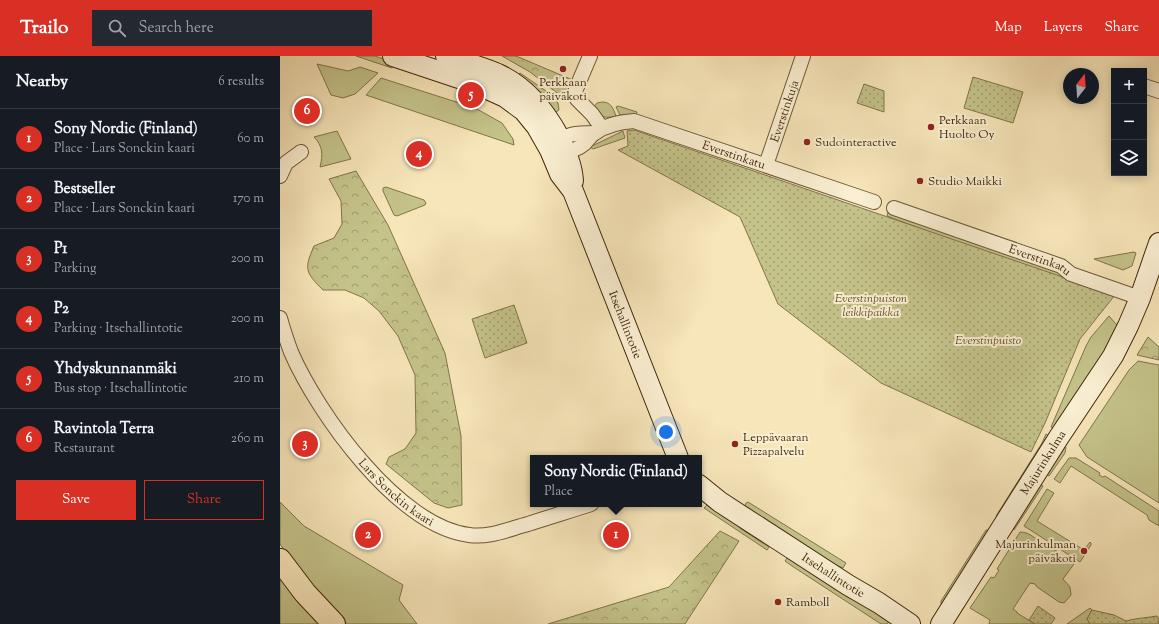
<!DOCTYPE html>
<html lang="en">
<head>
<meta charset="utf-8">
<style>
	body { margin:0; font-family:"Sorts Mill Goudy",serif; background:#242831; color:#f1f3f6 }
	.controls { position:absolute; right:12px; top:12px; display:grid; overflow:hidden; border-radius:0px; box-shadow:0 2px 10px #0003 }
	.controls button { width:36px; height:36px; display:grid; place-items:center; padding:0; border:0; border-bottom:1px solid #363941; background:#171b24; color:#f1f3f6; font:20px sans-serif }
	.compass { position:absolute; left:783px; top:12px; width:36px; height:36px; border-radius:50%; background:#171b24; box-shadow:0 2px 10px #0003; rotate:17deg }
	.you { position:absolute; left:386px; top:376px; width:14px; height:14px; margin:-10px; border:3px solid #fff; border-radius:50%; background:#1a73e8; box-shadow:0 0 0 6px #1a73e833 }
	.badge { display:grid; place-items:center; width:26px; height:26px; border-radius:50%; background:#d93025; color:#fff; font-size:13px; font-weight:700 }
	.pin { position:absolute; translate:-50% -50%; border:2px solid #fff; box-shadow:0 1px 4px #0006 }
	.popup { position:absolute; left:250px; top:399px; width:172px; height:52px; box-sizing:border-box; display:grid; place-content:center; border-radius:0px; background:#171b24; filter:drop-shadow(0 1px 3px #0005); font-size:13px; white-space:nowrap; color:#9ea1a6 }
	.popup b { font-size:15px; color:#f1f3f6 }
	.popup::after { content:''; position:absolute; left:50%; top:100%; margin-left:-8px; border:8px solid transparent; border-top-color:#171b24 }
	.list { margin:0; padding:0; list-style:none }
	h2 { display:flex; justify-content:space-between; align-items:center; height:52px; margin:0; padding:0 16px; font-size:17px }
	h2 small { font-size:13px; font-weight:400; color:#9ea1a6 }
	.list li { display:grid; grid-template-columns:26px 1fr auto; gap:12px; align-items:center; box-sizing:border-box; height:60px; padding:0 16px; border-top:1px solid #363941 }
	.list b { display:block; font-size:15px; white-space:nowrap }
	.list p { margin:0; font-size:13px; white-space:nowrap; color:#9ea1a6 }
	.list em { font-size:13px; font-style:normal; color:#9ea1a6 }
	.actions { display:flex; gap:8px; padding:12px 16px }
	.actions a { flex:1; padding:9px 0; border:1px solid #d93025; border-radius:0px; text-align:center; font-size:14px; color:#d93025 }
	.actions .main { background:#d93025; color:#fff }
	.icon { flex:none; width:22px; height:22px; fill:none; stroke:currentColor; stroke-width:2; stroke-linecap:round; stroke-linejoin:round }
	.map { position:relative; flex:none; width:879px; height:568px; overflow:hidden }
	header { display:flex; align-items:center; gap:24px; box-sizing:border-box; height:56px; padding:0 20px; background:#d93025; color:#fff }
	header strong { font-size:19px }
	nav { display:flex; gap:22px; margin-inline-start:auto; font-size:14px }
	.search { width:280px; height:36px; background:#242831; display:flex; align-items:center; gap:10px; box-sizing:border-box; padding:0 14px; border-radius:0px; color:#9ea1a6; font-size:15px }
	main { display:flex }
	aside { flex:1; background:#171b24 }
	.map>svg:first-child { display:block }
	.green { fill:#c4c38a; stroke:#82754a }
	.forest { fill:url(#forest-crowns); stroke:#82754a }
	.park { fill:url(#park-dots); stroke:#82754a }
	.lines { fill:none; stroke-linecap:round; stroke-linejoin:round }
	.street-casing { stroke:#6e5735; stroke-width:16 }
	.secondary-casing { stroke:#412709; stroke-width:22 }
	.highway-casing { stroke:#412709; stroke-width:24 }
	.street { stroke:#faefd2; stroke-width:14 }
	.secondary { stroke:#faefd2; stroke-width:20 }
	.highway { stroke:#f7e6ba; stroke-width:22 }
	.poi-dot { fill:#8f2418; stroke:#faefd2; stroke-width:1.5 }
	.labels { text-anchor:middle; stroke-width:4; stroke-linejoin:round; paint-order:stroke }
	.poi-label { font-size:12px; fill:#412709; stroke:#faefd2; text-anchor:start }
	.street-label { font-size:12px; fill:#412709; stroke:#faefd2 }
	.park-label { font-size:12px; font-style:italic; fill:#624e29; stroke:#faefd2 }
</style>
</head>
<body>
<header>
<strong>Trailo</strong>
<div class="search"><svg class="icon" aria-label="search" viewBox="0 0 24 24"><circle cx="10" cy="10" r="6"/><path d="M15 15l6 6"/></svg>Search here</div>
<nav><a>Map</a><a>Layers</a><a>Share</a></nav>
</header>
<main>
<aside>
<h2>Nearby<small>6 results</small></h2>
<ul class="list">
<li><span class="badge">1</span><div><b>Sony Nordic (Finland)</b><p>Place · Lars Sonckin kaari</p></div><em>60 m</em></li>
<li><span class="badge">2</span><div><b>Bestseller</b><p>Place · Lars Sonckin kaari</p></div><em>170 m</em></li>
<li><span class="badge">3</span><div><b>P1</b><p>Parking</p></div><em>200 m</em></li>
<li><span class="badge">4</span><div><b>P2</b><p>Parking · Itsehallintotie</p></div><em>200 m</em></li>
<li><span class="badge">5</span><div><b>Yhdyskunnanmäki</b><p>Bus stop · Itsehallintotie</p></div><em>210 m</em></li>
<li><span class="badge">6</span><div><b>Ravintola Terra</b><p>Restaurant</p></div><em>260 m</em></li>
</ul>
<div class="actions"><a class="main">Save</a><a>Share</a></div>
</aside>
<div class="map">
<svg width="879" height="568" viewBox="0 0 879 568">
	<defs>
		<pattern id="forest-crowns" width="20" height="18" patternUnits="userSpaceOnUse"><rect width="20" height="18" fill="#c4c38a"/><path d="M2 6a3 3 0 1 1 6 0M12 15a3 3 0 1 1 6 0" fill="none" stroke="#a19e6f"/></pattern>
		<pattern id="park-dots" width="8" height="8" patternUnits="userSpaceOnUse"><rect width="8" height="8" fill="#c4c38a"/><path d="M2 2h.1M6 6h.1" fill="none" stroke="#a19e6f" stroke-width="1.8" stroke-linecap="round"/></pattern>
	</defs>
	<rect width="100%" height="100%" fill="#f7e6ba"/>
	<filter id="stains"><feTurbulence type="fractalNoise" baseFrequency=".005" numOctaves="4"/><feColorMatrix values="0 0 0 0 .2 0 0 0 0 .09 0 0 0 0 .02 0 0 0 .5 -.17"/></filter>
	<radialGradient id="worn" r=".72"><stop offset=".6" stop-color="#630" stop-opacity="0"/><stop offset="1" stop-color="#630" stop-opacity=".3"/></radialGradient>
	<g class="green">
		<polygon points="76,0 95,0 115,7 112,12"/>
		<polygon points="37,8 68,15 80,11 98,17 75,38 63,42 51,39"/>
		<polygon points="240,17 266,35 278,47 279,54 273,58 238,19"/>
		<polygon points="101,22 195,52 222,67 233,83 234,89 86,39"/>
		<path d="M322 46C331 46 333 52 336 60 323 63 322 61 314 51L317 47Z"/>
		<polygon points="338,50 357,56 356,59 340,59 336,51"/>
		<path d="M57 75 71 103 40 111C43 99 43 90 34 81Z"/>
		<polygon points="343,75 345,82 313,93 310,91"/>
		<polygon points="106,131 144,144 146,147 145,149 117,160 114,159 103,135 103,132"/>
		<polygon points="608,156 782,215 831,243 607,160"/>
		<polygon points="854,196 856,197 852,210 843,214 814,203"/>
		<polygon points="829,260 835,267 840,271 778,375 771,371 806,290 811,281"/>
		<polygon points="858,305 879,309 879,447 807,401 799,389 849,314"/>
		<polygon points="766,378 774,383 720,462 716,460 762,387"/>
		<polygon points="781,387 786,391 785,397 769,420 764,417"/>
		<polygon points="789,402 796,402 820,417 819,419 823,421 825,420 879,455 879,470 869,464 867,459 791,410 780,427 774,423"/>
		<polygon points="758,427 763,430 734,474 730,471"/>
		<polygon points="767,433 774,437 757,465 804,494 810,486 811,487 811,489 800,506 744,470"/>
		<polygon points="0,446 24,470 123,529 119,544 137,568 66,568 65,567 11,504 0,488"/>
		<polygon points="468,446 566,507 563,512 547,505 465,450 466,447"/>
		<polygon points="428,448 450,462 461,473 489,491 487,494 424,452"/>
		<polygon points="706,474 709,474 664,550 661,548 661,545"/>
		<path d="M740 476C750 476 757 484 766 490L767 489 778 496 777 498 794 508 783 523 790 531 791 539 784 547 779 546 757 531 755 528 750 527 733 553 737 556V557L755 568H709L710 564 690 552 711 521 714 522 719 514 717 513Z"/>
		<polygon points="507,502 569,542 581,545 609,566 607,568 601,568 512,510 505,505"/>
		<polygon points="0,514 45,568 0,568"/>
		<polygon points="810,552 812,554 807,563 810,568 787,568"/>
	</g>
	<g class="forest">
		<polygon points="222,0 236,0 295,25 290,42 286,44 250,16"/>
		<path d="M76 115 108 169 165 297 181 380 182 449 168 452 154 447 106 408 109 401 125 393 136 377 135 319 118 280 99 255 84 242 65 234H43C25 216 24 213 34 190L54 182 62 168 61 145 49 123Z"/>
		<polygon points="868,281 879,291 879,304 857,299"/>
		<polygon points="440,475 459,485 405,568 268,568 389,531"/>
	</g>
	<g class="park">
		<polygon points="693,21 743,36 733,67 684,52"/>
		<polygon points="584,28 604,35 604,56 577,47"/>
		<polygon points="354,74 835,239 800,283 765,367 751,396 601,327 498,248 460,161 338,94 348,90 347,75"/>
		<polygon points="234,249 247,287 205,302 192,263"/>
		<polygon points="758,550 775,562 771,568 755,568 749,564"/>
		<path d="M812 554 834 559 846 565C856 562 866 562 877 560L879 563V568H810L807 563Z"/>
	</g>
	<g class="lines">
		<g class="street-casing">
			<g id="street">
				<polyline points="310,0 296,33 295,38 297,43 312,58 322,72"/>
				<polyline points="864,30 879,35"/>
				<path d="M274 89C285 77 298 77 314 77"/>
				<path id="s1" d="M278 95C287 96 297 94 304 88 308 84 311 79 315 77 326 69 340 66 354 65L594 146"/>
				<path id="s2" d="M486 109 523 0"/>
				<polyline points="0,120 6,107 21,96"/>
				<path id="s3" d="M614 152 781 210 791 218 860 242"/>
				<path id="s4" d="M0 262C3 273 7 285 11 296 38 358 118 470 189 479 209 482 229 473 248 468 269 461 290 455 311 448"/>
			</g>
		</g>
		<g class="secondary-casing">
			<g id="secondary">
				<path id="s5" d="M113 0 194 27 225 41 244 55 257 71 270 94 280 118 293 135 398 402"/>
				<path d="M166 0C183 6 202 11 218 18 246 31 265 55 279 81 286 96 292 109 293 125"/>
				<path id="s6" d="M419 429 440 446 568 529 599 547 630 568"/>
				<path id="s7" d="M661 568 779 381 833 300 848 270 860 242 879 187"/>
			</g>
		</g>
		<g class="highway-casing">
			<polyline id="highway" points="0,504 25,537 54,568"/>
		</g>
		<use href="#street" class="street"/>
		<use href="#secondary" class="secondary"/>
		<use href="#highway" class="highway"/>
	</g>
	<g class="poi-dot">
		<circle cx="283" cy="13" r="4"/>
		<circle cx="651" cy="71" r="4"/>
		<circle cx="527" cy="86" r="4"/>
		<circle cx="640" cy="125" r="4"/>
		<circle cx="455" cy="388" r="4"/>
		<circle cx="804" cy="495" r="4"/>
		<circle cx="498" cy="546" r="4"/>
	</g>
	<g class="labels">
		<g class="poi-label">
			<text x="283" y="30" text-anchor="middle">Perkkaan<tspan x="283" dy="14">päiväkoti</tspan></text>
			<text x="659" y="68">Perkkaan<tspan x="659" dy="14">Huolto Oy</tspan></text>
			<text x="535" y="90">Sudointeractive</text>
			<text x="648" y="129">Studio Maikki</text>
			<text x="463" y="385">Leppävaaran<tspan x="463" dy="14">Pizzapalvelu</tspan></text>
			<text x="796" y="492" text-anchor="end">Majurinkulman<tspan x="796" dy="14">päiväkoti</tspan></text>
			<text x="506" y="550">Ramboll</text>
		</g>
		<g class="street-label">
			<text dy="4" stroke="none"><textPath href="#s2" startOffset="57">Everstinkuja</textPath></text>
			<text dy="4" stroke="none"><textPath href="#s1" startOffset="190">Everstinkatu</textPath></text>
			<text dy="4" stroke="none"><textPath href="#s3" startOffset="155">Everstinkatu</textPath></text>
			<text dy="4" stroke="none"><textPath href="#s5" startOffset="381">Itsehallintotie</textPath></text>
			<text dy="4" stroke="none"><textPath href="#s7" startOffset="191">Majurinkulma</textPath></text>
			<text dy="4" stroke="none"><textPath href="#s4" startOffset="213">Lars Sonckin kaari</textPath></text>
			<text dy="4" stroke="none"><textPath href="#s6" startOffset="162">Itsehallintotie</textPath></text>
		</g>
		<g class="park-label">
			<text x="591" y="246">Everstinpuiston<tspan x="591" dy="14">leikkipaikka</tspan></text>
			<text x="708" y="288">Everstinpuisto</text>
		</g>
	</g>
	<rect width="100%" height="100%" filter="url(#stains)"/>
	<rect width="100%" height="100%" fill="url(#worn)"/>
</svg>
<div class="controls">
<button>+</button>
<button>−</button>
<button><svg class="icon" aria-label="layers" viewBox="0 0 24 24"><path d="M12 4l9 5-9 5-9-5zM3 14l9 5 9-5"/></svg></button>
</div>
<svg class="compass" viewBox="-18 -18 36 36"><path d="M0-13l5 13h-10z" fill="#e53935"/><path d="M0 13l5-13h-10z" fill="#9ea1a6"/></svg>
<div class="you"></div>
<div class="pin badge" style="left:336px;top:479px">1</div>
<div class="popup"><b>Sony Nordic (Finland)</b>Place</div>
<div class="pin badge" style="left:88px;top:479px">2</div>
<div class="pin badge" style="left:25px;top:388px">3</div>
<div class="pin badge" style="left:139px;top:98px">4</div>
<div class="pin badge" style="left:191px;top:39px">5</div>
<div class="pin badge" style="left:27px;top:55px">6</div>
</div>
</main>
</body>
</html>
